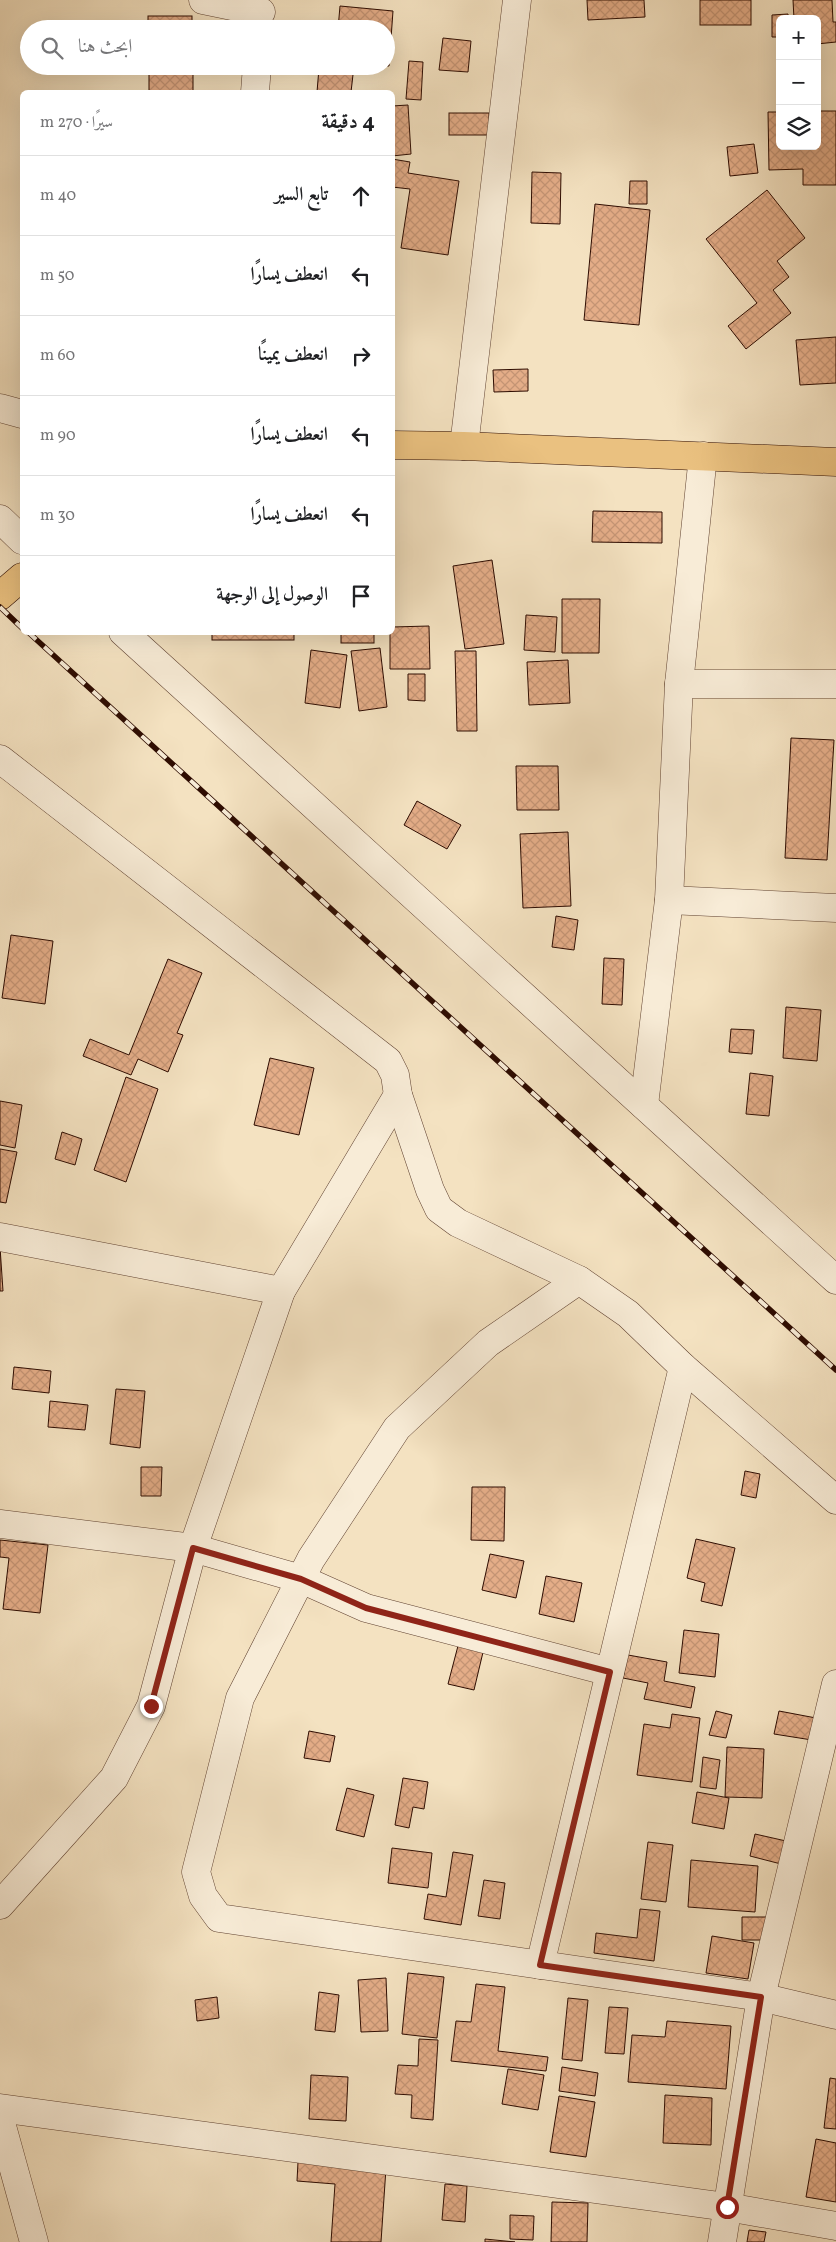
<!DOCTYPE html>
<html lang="ar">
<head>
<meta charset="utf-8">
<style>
	body { margin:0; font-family:Vollkorn,Amiri,serif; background:#f2f2f2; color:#202124; direction:rtl }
	.controls { position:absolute; right:15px; top:15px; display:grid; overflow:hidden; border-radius:8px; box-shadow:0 5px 20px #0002 }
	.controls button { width:45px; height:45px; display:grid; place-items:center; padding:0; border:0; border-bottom:1px solid #e0e0e0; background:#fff; color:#202124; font:25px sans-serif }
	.stop { position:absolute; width:15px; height:15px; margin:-11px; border:4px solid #8f2418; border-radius:50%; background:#fff }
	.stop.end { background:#8f2418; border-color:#fff; box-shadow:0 1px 5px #0008 }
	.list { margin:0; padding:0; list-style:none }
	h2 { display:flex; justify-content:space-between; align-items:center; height:65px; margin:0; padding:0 20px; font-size:21px }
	h2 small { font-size:16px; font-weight:400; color:#757577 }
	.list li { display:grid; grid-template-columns:32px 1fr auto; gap:15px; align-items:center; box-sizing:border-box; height:80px; padding:0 20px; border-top:1px solid #e0e0e0 }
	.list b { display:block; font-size:19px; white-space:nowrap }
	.list em { font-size:16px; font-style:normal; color:#757577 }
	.icon { flex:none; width:28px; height:28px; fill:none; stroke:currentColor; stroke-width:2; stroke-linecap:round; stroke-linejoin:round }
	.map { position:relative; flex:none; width:836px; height:2242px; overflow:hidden; direction:ltr }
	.search { position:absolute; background:#fff; box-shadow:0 5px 20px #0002; left:20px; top:20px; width:375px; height:55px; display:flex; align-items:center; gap:12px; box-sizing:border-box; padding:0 18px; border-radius:28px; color:#757577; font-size:19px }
	.panel { position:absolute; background:#fff; box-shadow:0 5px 20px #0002; left:20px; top:90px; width:375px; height:545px; border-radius:8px; direction:rtl }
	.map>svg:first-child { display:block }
	.building { fill:url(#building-cross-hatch); stroke:#2e0c01 }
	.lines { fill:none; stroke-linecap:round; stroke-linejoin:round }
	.minor-casing { stroke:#604231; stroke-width:29 }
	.primary-casing { stroke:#2e0c01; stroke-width:29 }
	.minor { stroke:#f8ecd7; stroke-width:28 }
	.primary { stroke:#eac180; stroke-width:28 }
	.rail-casing { stroke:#2e0c01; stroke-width:5.5 }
	.rail { stroke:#f8ecd7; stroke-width:4; stroke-dasharray:11; stroke-linecap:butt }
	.route { stroke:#8f2418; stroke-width:6 }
</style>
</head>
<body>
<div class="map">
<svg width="836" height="2242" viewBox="0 0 836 2242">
	<defs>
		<pattern id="building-cross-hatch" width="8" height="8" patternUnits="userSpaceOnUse" patternTransform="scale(1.25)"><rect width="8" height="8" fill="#e4ad88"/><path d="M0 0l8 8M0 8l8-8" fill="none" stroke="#c49474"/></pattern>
	</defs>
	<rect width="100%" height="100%" fill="#f4e2c1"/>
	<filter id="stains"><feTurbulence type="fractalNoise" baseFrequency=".004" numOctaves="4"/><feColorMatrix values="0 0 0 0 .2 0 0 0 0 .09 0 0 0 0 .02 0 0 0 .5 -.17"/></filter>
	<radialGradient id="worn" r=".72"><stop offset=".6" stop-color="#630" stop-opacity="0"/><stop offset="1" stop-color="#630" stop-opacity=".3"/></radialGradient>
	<g class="building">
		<polygon points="587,0 644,0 645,17 588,20"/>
		<rect x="700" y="0" width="51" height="25"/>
		<polygon points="793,0 832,0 833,22 836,22 836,42 817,44 817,19 794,19"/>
		<polygon points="340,6 393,11 389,66 386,66 386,29 338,29"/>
		<polygon points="788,14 788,19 780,19 780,37 772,37 772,15"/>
		<rect x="148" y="16" width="44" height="13"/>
		<polygon points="443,38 471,41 468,72 439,70"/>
		<polygon points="409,61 423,62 421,100 406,99"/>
		<rect x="149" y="66" width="44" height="26"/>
		<polygon points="335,66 354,66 351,92 317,92 319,68 335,70"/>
		<polygon points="408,105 411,154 392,156 392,106"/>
		<polygon points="817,111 836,111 836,185 803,185 803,169 769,170 768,112 780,112 780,146 817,146"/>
		<rect x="449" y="113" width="40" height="22"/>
		<polygon points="754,144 758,173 730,176 727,147"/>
		<polygon points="392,159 410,162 408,173 459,181 448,255 401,248 410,189 392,187"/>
		<polygon points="532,172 561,173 560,224 531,223"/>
		<polygon points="630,181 647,181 647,204 629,204"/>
		<polygon points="767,190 805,238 777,261 789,277 773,290 791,313 746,349 728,326 757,303 706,239"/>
		<polygon points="595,204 650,210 639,325 584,320"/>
		<polygon points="836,337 836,383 800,385 796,340"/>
		<polygon points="528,369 528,391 494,392 493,370"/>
		<polygon points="593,511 662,512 662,543 592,542"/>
		<polygon points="492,560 504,644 465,649 453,566"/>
		<polygon points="562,599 600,599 599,653 562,653"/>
		<polygon points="526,615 557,617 555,652 524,650"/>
		<polygon points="429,626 430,669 390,669 390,632 392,632 392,627"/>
		<rect x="212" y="632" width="82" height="8"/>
		<rect x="341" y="632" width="33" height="11"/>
		<polygon points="380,648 387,707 359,711 351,651"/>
		<polygon points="311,650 347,655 340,708 305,703"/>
		<polygon points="455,651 476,651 477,731 457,731"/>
		<polygon points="568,660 570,703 529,705 527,662"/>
		<polygon points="408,674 425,674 425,701 408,700"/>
		<polygon points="791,738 834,740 827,860 785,858"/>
		<polygon points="516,766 558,766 559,810 517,810"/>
		<polygon points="417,801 461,825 447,849 404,825"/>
		<polygon points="568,832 571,906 523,908 520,834"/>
		<polygon points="556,916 578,920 574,950 552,947"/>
		<polygon points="11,935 53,941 45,1004 2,998"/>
		<polygon points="604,958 624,959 622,1005 602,1004"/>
		<polygon points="168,959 202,973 177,1033 183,1035 168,1072 138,1059 131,1075 83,1056 90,1039 129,1055"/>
		<polygon points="786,1007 821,1010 817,1061 783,1058"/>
		<polygon points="731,1029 754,1030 752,1054 729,1052"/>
		<polygon points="270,1058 314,1068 299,1135 254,1125"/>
		<polygon points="750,1073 773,1076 769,1116 746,1114"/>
		<polygon points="126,1077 158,1089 126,1182 94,1170"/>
		<polygon points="0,1101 22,1105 15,1148 0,1145"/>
		<polygon points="62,1132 82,1139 75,1165 55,1159"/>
		<polygon points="0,1149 17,1152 6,1203 0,1202"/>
		<polygon points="0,1247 3,1291 0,1291"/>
		<polygon points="14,1367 51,1371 49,1393 12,1389"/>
		<polygon points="116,1389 145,1391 140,1448 110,1444"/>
		<polygon points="50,1401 88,1405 85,1430 48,1427"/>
		<polygon points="141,1467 162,1467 161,1496 141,1496"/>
		<polygon points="745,1471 760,1474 756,1498 741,1495"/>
		<polygon points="472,1487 505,1487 504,1541 471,1540"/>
		<polygon points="696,1539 735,1548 722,1606 701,1601 705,1583 687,1578"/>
		<polygon points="0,1540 48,1545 40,1613 3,1609 9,1558 0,1557"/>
		<polygon points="490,1554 524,1561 516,1598 482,1590"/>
		<polygon points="546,1576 582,1583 574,1622 539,1614"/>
		<polygon points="684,1630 719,1634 715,1677 679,1673"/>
		<polygon points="459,1642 484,1648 474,1690 448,1684"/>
		<polygon points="628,1655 667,1662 664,1681 695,1687 691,1708 644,1699 648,1683 623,1678"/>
		<polygon points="716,1711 732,1715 726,1738 709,1735"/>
		<polygon points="779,1711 816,1718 812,1740 774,1734"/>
		<polygon points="672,1714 700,1718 692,1782 637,1775 644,1724 670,1728"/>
		<polygon points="309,1731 335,1736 330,1762 304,1758"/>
		<polygon points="727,1747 764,1749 762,1798 725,1797"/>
		<polygon points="703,1757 720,1760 716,1789 700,1787"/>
		<polygon points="403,1778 428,1782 424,1809 413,1807 409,1828 395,1825"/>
		<polygon points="347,1788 374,1795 364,1837 336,1830"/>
		<polygon points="697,1792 729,1798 724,1829 692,1823"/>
		<polygon points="755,1834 786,1841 781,1864 750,1856"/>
		<polygon points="648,1842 673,1845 666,1902 641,1899"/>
		<polygon points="392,1848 432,1853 428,1888 388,1883"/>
		<polygon points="453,1852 473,1855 461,1925 424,1919 428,1894 446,1897"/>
		<polygon points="691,1860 758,1866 755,1912 688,1907"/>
		<polygon points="484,1880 505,1883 500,1919 478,1916"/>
		<polygon points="640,1909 660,1911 654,1961 594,1953 596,1933 637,1938"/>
		<polygon points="742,1917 773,1917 772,1940 742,1940"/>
		<polygon points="712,1936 754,1943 748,1979 706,1973"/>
		<polygon points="408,1973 444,1977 437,2038 402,2034"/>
		<polygon points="386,1978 388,2031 361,2032 358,1980"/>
		<polygon points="476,1984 505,1987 498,2051 548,2057 546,2071 451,2061 456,2021 471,2022"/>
		<polygon points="319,1992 339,1995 335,2032 315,2030"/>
		<polygon points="217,1997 219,2018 197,2021 195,2000"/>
		<polygon points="568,1998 588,2000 582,2061 562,2059"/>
		<polygon points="609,2007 628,2008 624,2054 605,2053"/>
		<polygon points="667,2021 731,2026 726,2089 628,2082 632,2035 665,2037"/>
		<polygon points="419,2039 438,2040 433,2120 411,2118 412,2095 395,2094 398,2065 418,2066"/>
		<polygon points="562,2067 598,2073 595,2096 559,2091"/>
		<polygon points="508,2069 544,2075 538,2110 502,2104"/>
		<polygon points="311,2075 348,2077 346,2121 309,2119"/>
		<polygon points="830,2078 836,2079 836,2129 824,2128"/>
		<polygon points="665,2095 712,2098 711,2145 663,2143"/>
		<polygon points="559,2096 595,2102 586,2157 550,2152"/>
		<polygon points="816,2139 836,2143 836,2202 806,2197"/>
		<polygon points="298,2162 386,2168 381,2242 331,2242 335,2184 297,2181"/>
		<polygon points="445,2184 467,2186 465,2222 442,2220"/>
		<polygon points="552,2202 588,2203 587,2242 551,2242"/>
		<polygon points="510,2215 534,2216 533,2240 510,2239"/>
		<polygon points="749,2230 766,2232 764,2242 747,2242"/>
		<polygon points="485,2239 515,2242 485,2242"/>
	</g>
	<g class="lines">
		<g class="minor-casing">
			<g id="minor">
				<polyline points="203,0 261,12"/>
				<polyline points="255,92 257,66"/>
				<polyline points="0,408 22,414"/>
				<polyline points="464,446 517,0"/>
				<polyline points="0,519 22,540"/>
				<polyline points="123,632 836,1280"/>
				<polyline points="679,684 836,684"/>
				<polyline points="0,759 388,1061 395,1075 398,1095 430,1190 439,1209 458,1223 579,1280"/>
				<polyline points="669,900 836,908"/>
				<polyline points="644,1105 669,900 679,684 703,456"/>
				<polyline points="0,1237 281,1291"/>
				<polyline points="836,1500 683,1367 628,1314 579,1280 488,1343 397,1428 311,1559 240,1698 196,1872 203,1896 219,1918 761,1997 836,2015"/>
				<polyline points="0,1524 193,1548 301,1579 366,1608 610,1672"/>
				<polyline points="0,1905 114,1778 151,1706 193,1548 281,1291 398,1095"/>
				<polyline points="540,1965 683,1367"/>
				<polyline points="0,2108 727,2207 836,2226"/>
				<polyline points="0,2119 34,2242"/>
				<polyline points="722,2242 761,1997 836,1684"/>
			</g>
		</g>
		<g class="primary-casing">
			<g id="primary">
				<polyline points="392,445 464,446 836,462"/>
				<polyline points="0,596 22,577"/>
			</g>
		</g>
		<use href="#minor" class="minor"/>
		<use href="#primary" class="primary"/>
		<g class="rail-casing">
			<g id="rail">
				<polyline points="0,607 22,628"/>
				<polyline points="28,632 836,1370"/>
			</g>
		</g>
		<use href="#rail" class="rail"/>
	</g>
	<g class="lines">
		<polyline class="route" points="151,1706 193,1548 301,1579 366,1608 610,1672 540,1965 761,1997 727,2207"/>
	</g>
	<rect width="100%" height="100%" filter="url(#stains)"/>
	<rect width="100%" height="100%" fill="url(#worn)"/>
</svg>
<div class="controls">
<button>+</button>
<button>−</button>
<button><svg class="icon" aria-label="layers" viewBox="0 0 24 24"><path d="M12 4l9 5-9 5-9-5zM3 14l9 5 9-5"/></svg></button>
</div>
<div class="stop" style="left:727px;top:2207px"></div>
<div class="stop end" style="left:151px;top:1706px"></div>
<div class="search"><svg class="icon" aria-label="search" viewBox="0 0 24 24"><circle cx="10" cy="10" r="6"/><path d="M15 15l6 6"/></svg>ابحث هنا</div>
<section class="panel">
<h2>4 دقيقة<small>سيرًا · 270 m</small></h2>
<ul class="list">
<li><svg class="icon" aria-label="ahead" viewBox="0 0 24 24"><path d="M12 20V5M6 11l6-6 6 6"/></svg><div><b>تابع السير</b></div><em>40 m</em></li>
<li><svg class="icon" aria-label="left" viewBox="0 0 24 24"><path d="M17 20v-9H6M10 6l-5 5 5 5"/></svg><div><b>انعطف يسارًا</b></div><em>50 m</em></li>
<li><svg class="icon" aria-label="right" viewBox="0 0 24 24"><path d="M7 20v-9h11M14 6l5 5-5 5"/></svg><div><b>انعطف يمينًا</b></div><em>60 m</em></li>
<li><svg class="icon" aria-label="left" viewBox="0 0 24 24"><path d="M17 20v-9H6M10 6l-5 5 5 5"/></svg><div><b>انعطف يسارًا</b></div><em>90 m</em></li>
<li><svg class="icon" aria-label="left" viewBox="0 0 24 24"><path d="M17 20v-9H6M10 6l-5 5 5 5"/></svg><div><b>انعطف يسارًا</b></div><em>30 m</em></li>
<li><svg class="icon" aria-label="arrive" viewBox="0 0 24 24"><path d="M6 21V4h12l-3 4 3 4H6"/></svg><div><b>الوصول إلى الوجهة</b></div></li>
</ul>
</section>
</div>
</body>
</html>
